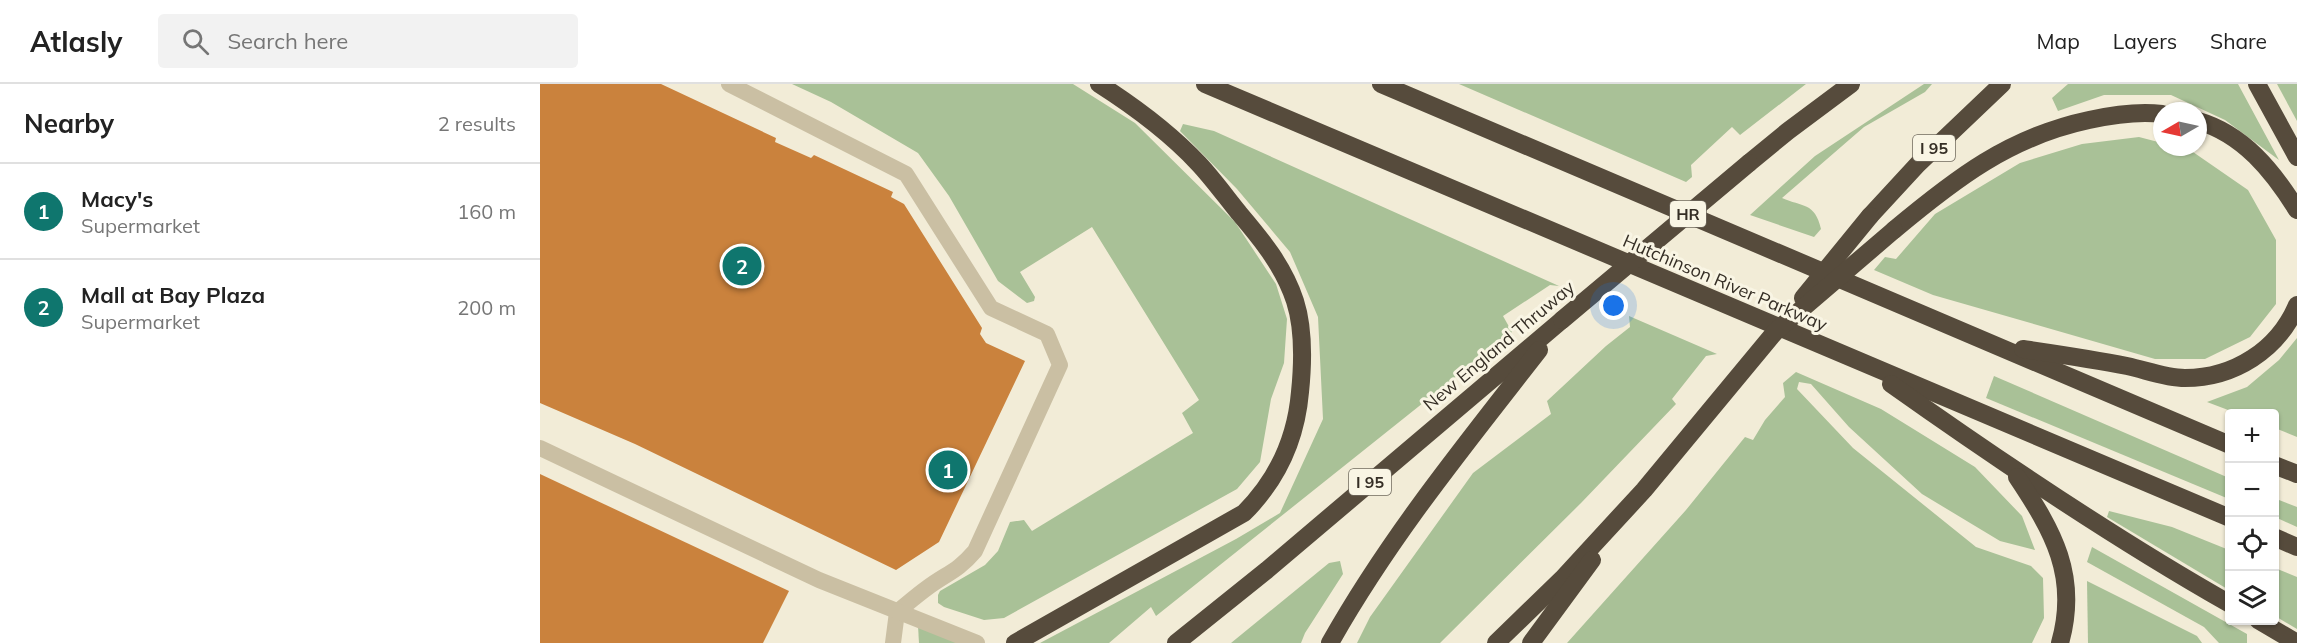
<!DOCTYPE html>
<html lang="en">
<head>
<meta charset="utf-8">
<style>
	body { margin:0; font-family:Mulish,sans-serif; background:#f2f2f2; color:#222 }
	.controls { position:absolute; right:18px; bottom:18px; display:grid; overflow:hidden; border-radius:6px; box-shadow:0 2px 4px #0004 }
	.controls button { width:54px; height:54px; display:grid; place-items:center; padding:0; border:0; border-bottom:2px solid #e0e0e0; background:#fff; color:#222; font:30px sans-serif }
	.compass { position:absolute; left:1613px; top:18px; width:54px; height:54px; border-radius:50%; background:#fff; box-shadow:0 2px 4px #0004; rotate:261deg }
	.you { position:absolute; left:1074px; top:222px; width:21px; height:21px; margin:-15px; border:4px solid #fff; border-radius:50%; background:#1a73e8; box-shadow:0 0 0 9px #1a73e833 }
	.badge { display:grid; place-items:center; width:39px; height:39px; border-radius:50%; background:#0f766e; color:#fff; font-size:20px; font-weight:700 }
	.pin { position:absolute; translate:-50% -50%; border:3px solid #fff; box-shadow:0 2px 6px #0006 }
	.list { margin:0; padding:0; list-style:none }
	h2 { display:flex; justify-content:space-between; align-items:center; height:78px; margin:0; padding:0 24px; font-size:26px }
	h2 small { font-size:20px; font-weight:400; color:#767676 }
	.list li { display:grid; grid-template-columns:39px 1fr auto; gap:18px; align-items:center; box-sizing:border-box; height:96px; padding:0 24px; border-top:2px solid #e0e0e0 }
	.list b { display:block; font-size:22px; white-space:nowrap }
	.list p { margin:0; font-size:20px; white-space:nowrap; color:#767676 }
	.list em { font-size:20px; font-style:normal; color:#767676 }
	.icon { flex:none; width:33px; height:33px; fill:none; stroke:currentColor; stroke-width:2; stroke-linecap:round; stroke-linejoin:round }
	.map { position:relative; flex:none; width:1757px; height:559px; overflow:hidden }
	header { display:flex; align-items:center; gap:36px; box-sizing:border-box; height:84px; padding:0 30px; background:#fff; border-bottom:2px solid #e0e0e0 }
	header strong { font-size:28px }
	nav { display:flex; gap:33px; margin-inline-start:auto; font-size:21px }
	.search { width:420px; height:54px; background:#f2f2f2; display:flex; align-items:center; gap:15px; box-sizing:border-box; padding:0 21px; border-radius:6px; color:#767676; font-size:22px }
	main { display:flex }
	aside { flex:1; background:#fff }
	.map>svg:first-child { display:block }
	.green { fill:#a9c197 }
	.building { fill:#ca823d }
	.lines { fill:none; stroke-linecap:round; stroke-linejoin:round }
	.service { stroke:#cabfa3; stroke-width:16 }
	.motorway { stroke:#564b3c; stroke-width:18 }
	.motorway-bridge { stroke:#564b3c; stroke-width:18 }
	.labels { text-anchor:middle; stroke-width:6; stroke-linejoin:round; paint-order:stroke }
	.shield { fill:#f9f5e4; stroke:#706a5e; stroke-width:1.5 }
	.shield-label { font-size:16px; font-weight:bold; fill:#352e25 }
	.street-label { font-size:18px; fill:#352e25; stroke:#f9f5e4 }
</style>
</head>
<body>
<header>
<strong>Atlasly</strong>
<div class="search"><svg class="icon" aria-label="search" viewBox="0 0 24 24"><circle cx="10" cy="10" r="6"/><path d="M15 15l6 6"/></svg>Search here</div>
<nav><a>Map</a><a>Layers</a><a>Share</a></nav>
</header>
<main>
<aside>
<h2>Nearby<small>2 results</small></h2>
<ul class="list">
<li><span class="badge">1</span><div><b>Macy's</b><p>Supermarket</p></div><em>160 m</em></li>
<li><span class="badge">2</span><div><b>Mall at Bay Plaza</b><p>Supermarket</p></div><em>200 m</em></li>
</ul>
</aside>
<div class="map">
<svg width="1757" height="559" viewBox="0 0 1757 559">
	<rect width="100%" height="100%" fill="#f2ecd7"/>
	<g class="green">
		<polygon points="252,0 533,0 595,39 695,138 736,200 747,235 744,279 731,315 720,378 697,405 464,534 444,536 404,523 398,519 398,511 400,507 445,481 458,467 470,438 484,436 492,447 653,349 642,329 659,316 552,143 480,188 495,213 494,217 487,219 458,197 409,112 378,69 291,18"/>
		<polygon points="919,0 1266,0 1200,51 1192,43 1151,81 1152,93 1146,98"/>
		<path d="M1384 0H1392L1385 8 1324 43 1242 114C1262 123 1275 118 1281 145L1274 153 1210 131 1275 72Z"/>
		<polygon points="1528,0 1698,0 1739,76 1685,36 1631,11 1564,11 1518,27 1512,14"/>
		<polygon points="1737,0 1757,0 1757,37"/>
		<polygon points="643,40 674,47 1019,202 1010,201 963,232 972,248 616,532 611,523 569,559 500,559 696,455 740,429 783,335 778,233 750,168 697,105 640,47"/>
		<polygon points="1599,53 1622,59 1622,63 1635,63 1653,68 1708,106 1736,156 1736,220 1710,253 1665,275 1615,275 1393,211 1334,186 1345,173 1356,175 1395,130 1480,79 1542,60"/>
		<polygon points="1089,232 1177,270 1166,272 1132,315 1136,320 1041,419 900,559 817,559 830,533 933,389 1011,330 1007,317 1066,262 1090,243"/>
		<polygon points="1757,254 1757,353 1735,344 1734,330 1696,329 1667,318 1707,303 1739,276"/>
		<polygon points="1256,288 1341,325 1435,383 1482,432 1495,466 1460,457 1382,410 1309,343 1271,300 1259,298 1257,305 1313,364 1436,463 1491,482 1503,494 1504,534 1492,559 1027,559 1146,426 1205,353 1213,356 1225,336 1245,313 1243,299"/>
		<polygon points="1454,292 1689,394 1689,415 1446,314"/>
		<polygon points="1734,414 1757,423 1757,443 1735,433"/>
		<polygon points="1569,427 1632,443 1689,466 1689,506 1567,433"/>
		<polygon points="1552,463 1707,550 1707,559 1679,559 1664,543 1547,478"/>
		<polygon points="800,477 803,490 765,549 761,559 691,559 789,479"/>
		<polygon points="1735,484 1757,493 1757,545 1735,532"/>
		<polygon points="1547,497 1657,552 1662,559 1548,559"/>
		<polygon points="378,542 418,559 379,559"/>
	</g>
	<g class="building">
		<polygon points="0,0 121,0 236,54 235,58 271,74 274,71 353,108 351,113 364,120 442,244 440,250 446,259 485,277 399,458 356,486 95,360 0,319"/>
		<polygon points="0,390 249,507 223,559 0,559"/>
	</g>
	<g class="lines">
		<g class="service">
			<path d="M189 0 366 90 451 224 507 250 520 281 435 467C417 488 407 489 387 504 376 512 367 520 357 528L353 559"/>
			<polyline points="0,364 279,496 437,559"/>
		</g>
		<g class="motorway">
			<polyline points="665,0 1690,434"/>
			<polyline points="841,0 1690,361"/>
			<polyline points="1717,0 1757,73"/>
			<path d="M1658 37C1703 50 1733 87 1757 126"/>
			<polyline points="1209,79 1248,47 1311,0"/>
			<polyline points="1330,132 1378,80 1462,0"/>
			<path d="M1354 146C1415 95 1469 53 1549 36 1572 31 1598 27 1622 30"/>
			<path d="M1483 265C1517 270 1552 275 1587 282 1606 286 1625 294 1645 294 1694 294 1738 266 1757 221"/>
			<path d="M1351 300C1461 378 1572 453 1690 520"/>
			<polyline points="1734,381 1757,390"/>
			<path d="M1477 393C1513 447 1539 492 1520 559"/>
			<polyline points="1734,453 1757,463"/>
			<polyline points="1718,536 1757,559"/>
			<path d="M475 559 704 429C738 395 756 355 760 308 763 279 764 245 755 217 744 183 722 156 699 129 686 113 673 95 659 80 630 49 595 23 559 0"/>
			<polyline points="636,559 727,486 1022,236"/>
			<path d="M790 559C849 454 925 361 999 266"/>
			<polyline points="956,559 1022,495 1104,406 1235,248"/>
			<polyline points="991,559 1052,476"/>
		</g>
		<g class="motorway-bridge">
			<polyline points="1263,214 1330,132"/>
			<polyline points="1022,236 1209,79"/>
			<polyline points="1235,248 1354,146"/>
		</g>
	</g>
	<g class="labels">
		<g class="shield">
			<rect x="1373" y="51" width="42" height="26" rx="4.5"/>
			<rect x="1130" y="117" width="36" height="26" rx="4.5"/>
			<rect x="809" y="385" width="42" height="26" rx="4.5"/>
		</g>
		<g class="shield-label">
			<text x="1394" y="70">I 95</text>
			<text x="1148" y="136">HR</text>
			<text x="830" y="404">I 95</text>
		</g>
		<g class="street-label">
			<text transform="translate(1185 199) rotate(23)" y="6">Hutchinson River Parkway</text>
			<text transform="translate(959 262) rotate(-40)" y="6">New England Thruway</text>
		</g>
	</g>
</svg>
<div class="controls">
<button>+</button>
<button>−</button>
<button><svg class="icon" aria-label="locate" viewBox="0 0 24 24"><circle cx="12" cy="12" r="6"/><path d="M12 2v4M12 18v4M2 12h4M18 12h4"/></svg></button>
<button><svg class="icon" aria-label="layers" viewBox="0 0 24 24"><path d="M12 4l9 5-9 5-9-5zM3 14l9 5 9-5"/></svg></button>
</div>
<svg class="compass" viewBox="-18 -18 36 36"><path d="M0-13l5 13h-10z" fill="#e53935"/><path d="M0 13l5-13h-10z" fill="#767676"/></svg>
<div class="you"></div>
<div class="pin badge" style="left:408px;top:386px">1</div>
<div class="pin badge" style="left:202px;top:182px">2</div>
</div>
</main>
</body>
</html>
